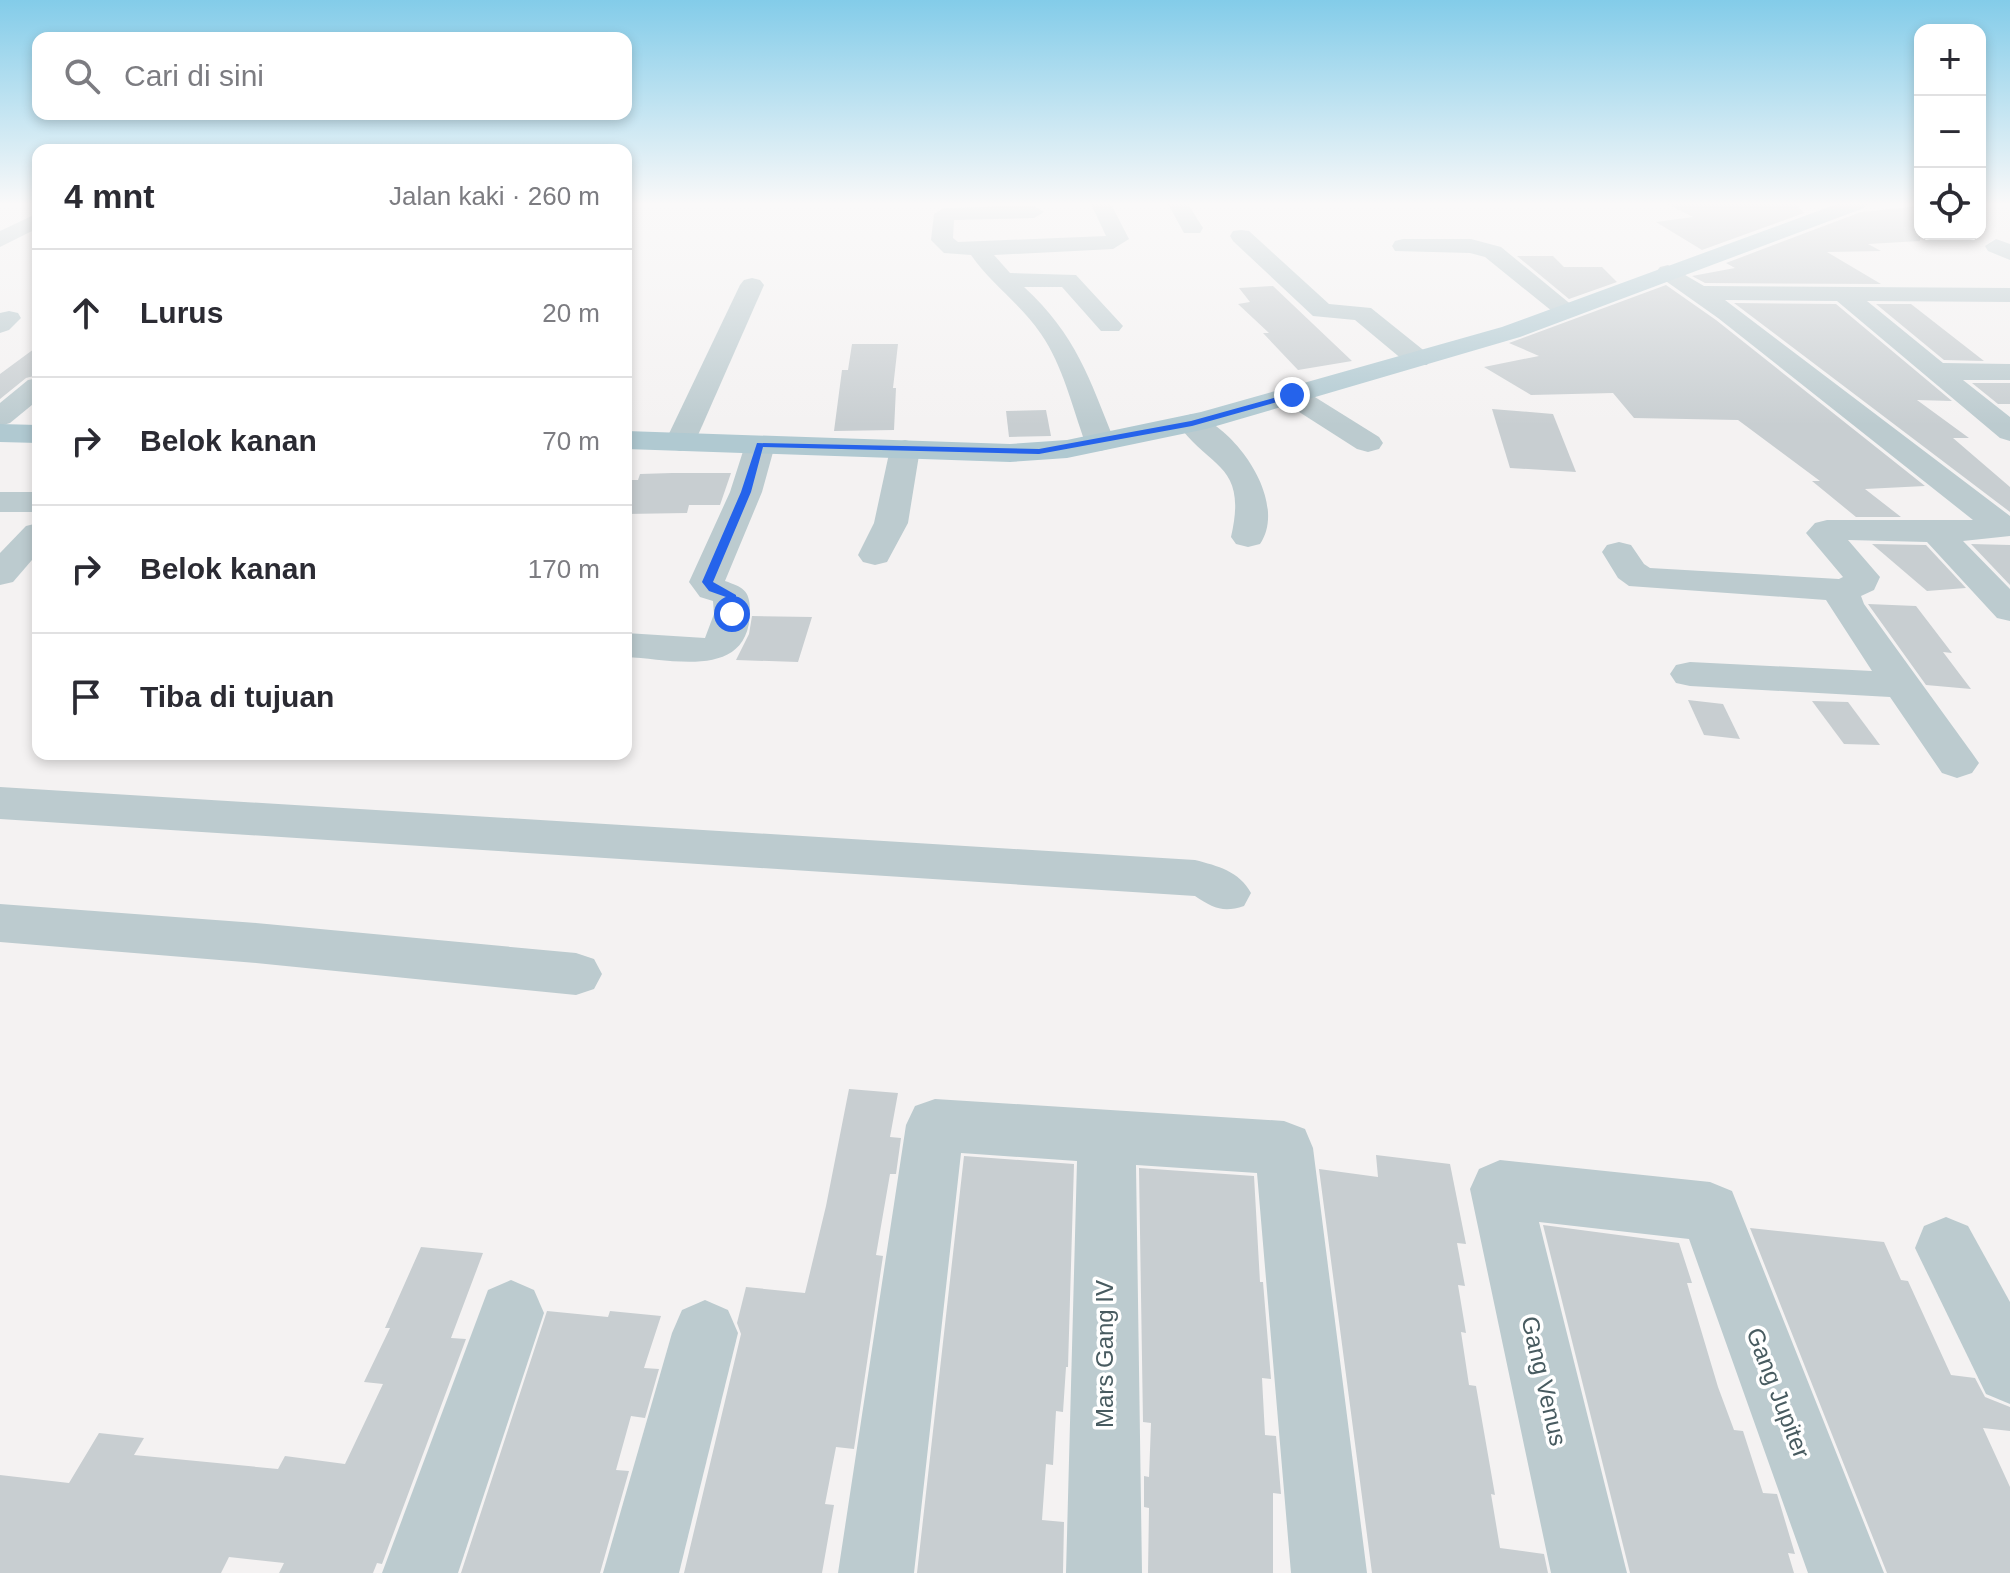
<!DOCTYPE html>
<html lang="id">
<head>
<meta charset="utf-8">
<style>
	body { margin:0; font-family:Helvetica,sans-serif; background:#f2f2f3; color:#2b2b33 }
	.controls { position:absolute; right:24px; top:24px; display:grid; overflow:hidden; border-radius:16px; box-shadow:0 4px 12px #0003 }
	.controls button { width:72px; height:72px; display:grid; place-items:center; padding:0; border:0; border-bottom:2px solid #e1e1e2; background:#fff; color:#2b2b33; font:40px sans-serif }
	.stop { position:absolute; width:24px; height:24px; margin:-18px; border:6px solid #2563eb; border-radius:50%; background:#fff }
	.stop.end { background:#2563eb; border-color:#fff; box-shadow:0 2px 8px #0008 }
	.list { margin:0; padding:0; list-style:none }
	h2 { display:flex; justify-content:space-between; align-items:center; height:104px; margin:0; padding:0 32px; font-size:34px }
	h2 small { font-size:26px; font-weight:400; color:#7c7c81 }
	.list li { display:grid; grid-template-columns:52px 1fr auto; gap:24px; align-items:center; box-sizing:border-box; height:128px; padding:0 32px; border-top:2px solid #e1e1e2 }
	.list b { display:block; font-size:30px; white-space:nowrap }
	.list em { font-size:26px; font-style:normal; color:#7c7c81 }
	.icon { flex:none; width:44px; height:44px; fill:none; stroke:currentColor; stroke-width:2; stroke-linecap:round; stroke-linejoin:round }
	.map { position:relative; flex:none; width:2010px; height:1573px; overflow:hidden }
	.search { position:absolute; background:#fff; box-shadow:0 4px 12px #0003; left:32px; top:32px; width:600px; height:88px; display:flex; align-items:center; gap:20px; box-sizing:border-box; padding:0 28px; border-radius:16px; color:#7c7c81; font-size:30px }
	.panel { position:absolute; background:#fff; box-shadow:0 4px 12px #0003; left:32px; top:144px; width:600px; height:616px; border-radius:16px }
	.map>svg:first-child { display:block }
	.building { fill:#c8ced1 }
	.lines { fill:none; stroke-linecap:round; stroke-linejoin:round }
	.minor { fill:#bccbcf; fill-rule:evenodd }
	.major { fill:#b0c9d1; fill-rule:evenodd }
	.route { fill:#2563eb }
	.labels { text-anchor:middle; stroke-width:7; stroke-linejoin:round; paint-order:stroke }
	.near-street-label { font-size:24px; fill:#485b60; stroke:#fff }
</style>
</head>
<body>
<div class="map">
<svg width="2010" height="1573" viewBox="0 0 2010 1573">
	<rect width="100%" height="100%" fill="#f4f2f2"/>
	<g class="building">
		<polygon points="1667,204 1796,204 1804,213 1702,250 1656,222 1693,217"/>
		<polygon points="1920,206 1920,241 1868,244 1881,251 1827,252 1881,284 1705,283 1692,276 1735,268 1726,263 1861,212"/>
		<polygon points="1517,256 1553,256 1564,267 1602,267 1617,282 1569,299"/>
		<polygon points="1666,285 1716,320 1925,486 1865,489 1901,517 1856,517 1812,481 1820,481 1738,420 1634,418 1613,393 1531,395 1484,367 1539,356 1509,343"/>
		<polygon points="1273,286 1352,361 1298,370 1263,333 1269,333 1238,304 1250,302 1239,288"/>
		<polygon points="1734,303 1836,304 1952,401 1917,400 1969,438 1953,438 2010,487 2010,512"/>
		<polygon points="1876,304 1911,304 1984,361 1944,360"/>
		<polygon points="852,344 898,344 893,388 896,388 894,430 834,431 842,370 848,370"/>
		<polygon points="38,346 38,375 26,378 0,399 0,374"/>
		<polygon points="1972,383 2010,383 2010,404 1998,404"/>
		<polygon points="1492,409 1553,414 1576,472 1510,468"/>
		<polygon points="1046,410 1051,436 1009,437 1006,411"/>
		<polygon points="672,473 731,473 720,505 689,505 687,513 626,514 626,480 638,480 640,474"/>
		<polygon points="1872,544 1926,545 1966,588 1927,591"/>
		<polygon points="1971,544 2010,545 2010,585"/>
		<polygon points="1868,604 1916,606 1952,653 1943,652 1971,689 1926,685"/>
		<polygon points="752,616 812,617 798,662 736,660 749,634"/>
		<polygon points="1688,700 1723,704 1740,739 1704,735"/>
		<polygon points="1812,701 1848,702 1880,745 1844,744"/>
		<polygon points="849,1089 898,1093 890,1137 901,1138 896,1174 890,1174 876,1255 883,1256 854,1449 836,1447 825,1504 834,1505 822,1573 684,1573 741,1334 737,1323 746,1287 805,1293 826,1206"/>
		<polygon points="1376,1155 1450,1164 1466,1244 1457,1243 1465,1286 1458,1285 1466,1333 1461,1332 1469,1385 1476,1386 1495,1495 1491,1494 1500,1548 1544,1554 1548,1573 1372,1573 1319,1169 1378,1177"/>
		<polygon points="964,1156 1074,1164 1068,1367 1066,1367 1063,1412 1056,1411 1053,1465 1046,1464 1042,1520 1064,1522 1063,1573 917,1573"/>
		<polygon points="1139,1168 1254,1176 1260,1282 1263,1282 1271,1379 1262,1378 1265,1435 1276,1436 1281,1494 1273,1493 1273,1573 1148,1573 1149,1508 1144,1507 1144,1476 1149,1477 1151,1423 1143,1422"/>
		<polygon points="1543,1225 1679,1243 1692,1283 1687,1283 1718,1387 1734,1430 1743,1431 1763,1493 1777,1494 1795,1554 1788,1553 1794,1573 1630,1573"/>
		<polygon points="1750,1228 1884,1242 1901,1280 1908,1281 1951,1375 1975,1378 1985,1397 2010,1407 2010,1431 1983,1428 2010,1487 2010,1573 1887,1573"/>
		<polygon points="421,1247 483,1253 451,1338 466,1339 382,1564 377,1563 373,1573 279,1573 284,1563 229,1557 221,1573 0,1573 0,1475 69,1483 99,1433 144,1438 134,1455 278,1469 285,1456 345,1464 383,1384 364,1382 390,1328 385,1328"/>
		<polygon points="547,1311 608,1317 610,1311 661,1316 644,1368 659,1369 645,1418 631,1416 616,1470 629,1471 600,1573 461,1573"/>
	</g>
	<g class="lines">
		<g class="minor">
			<path d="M1091 204H1111L1129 239 1113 249 994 255 1010 273 1076 275 1123 326 1119 331H1101L1062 287H1024C1077 336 1089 378 1115 442L1111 448 1100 451 1089 448 1085 442C1072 406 1063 366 1041 334 1021 304 991 284 971 255L944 253 931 240 934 214 944 208 1034 206 1044 212 1034 218 954 220 953 238 958 242 1106 236Z"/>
			<polygon points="1168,204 1188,204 1203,228 1200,233 1184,233"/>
			<polygon points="38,213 38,228 0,247 0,231"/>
			<polygon points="1241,230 1249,231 1329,304 1371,308 1427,353 1431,359 1427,365 1409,365 1355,320 1313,316 1233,241 1230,236 1233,231"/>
			<polygon points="1403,239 1471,239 1501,247 1579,311 1576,316 1558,316 1485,257 1470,253 1395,251 1392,246 1395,241"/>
			<polygon points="1996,239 2010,244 2010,260 1988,251 1985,246"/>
			<polygon points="1668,265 1704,286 2010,288 2010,302 1867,301 1943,363 2010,364 2010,380 1963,380 2010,417 2010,441 2000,438 1837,301 1725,300 2010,516 2010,536 1963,541 2010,589 2010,621 1997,618 1927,542 1848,540 1880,577 1874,590 1861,596 1864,604 1972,753 1979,763 1972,773 1957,778 1942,773 1890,697 1690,686 1676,683 1670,674 1676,665 1690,662 1872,671 1826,600 1629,586 1618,578 1602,552 1607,545 1619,542 1631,545 1644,564 1650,568 1839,579 1843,577 1806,533 1815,523 1827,520 1973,520 1718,318 1660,277 1656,272 1660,267"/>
			<polygon points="752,278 760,280 764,285 695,442 691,448 680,451 669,448 665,442 740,285 744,280"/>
			<polygon points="9,311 18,313 21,318 9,330 0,333 0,313"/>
			<polygon points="38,378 38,400 10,423 0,426 0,403 28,380"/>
			<polygon points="1292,387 1302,389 1379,437 1383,443 1379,449 1368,452 1357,449 1282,401 1278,395 1282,389"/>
			<path d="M1192 414C1234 425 1289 501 1260 544L1248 547 1236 544 1231 537C1248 463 1210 470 1177 423L1182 417Z"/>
			<path d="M760 436 771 439 775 445 762 492 725 581C742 587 750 590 750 610 750 681 672 659 626 657V633L705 638 714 614 713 601 700 597 689 582 730 492 745 445 749 439Z"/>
			<polygon points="905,440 916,443 920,449 908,523 887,562 875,565 863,562 858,555 874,523 890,449 894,443"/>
			<rect x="0" y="492" width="38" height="20"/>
			<polygon points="38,523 38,553 13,582 0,585 0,553 26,526"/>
			<path d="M0 787 1195 860C1218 866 1239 871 1251 893L1244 906C1223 913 1213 908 1195 896L0 819Z"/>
			<polygon points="0,904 256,923 576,953 594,959 602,974 594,989 576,995 256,963 0,942"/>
			<polygon points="935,1099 1284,1121 1305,1129 1313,1148 1367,1573 1291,1573 1257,1173 1136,1165 1142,1573 1066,1573 1077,1161 961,1153 914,1573 838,1573 906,1125 915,1106"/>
			<polygon points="1500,1160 1710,1182 1732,1191 1884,1573 1808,1573 1689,1239 1539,1222 1627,1573 1551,1573 1470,1189 1479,1169"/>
			<polygon points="1946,1217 1968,1226 2010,1302 2010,1404 1986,1394 1915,1248 1924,1226"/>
			<polygon points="511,1280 534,1290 544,1313 458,1573 382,1573 488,1290"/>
			<polygon points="705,1300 728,1310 738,1333 679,1573 603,1573 672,1333 682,1310"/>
		</g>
		<g class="major">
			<polygon points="1837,204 1867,204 1864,208 1520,337 1206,429 1067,458 1010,462 626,449 626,431 1010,444 1067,440 1201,412 1502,327"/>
			<polygon points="0,424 38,425 38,443 0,442"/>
		</g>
	</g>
	<linearGradient id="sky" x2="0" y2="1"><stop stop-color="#83cce9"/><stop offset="0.48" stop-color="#faf9f9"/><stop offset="1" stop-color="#faf9f9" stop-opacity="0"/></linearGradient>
	<rect width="2010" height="425" fill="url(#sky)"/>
	<polygon class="route" points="1292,393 1295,397 1192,426 1039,454 763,447 751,492 713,582 736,595 736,616 726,614 726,597 709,591 702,582 741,492 757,443 1039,449 1191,421"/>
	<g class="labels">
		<g class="near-street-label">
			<text transform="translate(1105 1354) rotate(-90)" y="8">Mars Gang IV</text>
			<text transform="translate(1544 1381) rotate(77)" y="8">Gang Venus</text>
			<text transform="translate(1778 1393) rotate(69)" y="8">Gang Jupiter</text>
		</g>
	</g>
</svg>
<div class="controls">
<button>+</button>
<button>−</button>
<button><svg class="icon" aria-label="locate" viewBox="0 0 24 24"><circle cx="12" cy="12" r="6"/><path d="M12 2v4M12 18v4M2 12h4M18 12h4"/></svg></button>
</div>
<div class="stop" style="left:732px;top:614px"></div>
<div class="stop end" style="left:1292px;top:395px"></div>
<div class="search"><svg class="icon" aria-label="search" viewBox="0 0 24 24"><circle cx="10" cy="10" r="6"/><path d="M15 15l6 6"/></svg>Cari di sini</div>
<section class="panel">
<h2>4 mnt<small>Jalan kaki · 260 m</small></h2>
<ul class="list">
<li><svg class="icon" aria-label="ahead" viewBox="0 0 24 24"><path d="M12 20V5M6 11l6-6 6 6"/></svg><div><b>Lurus</b></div><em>20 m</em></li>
<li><svg class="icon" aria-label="right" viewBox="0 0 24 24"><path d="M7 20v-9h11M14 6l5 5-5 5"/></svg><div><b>Belok kanan</b></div><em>70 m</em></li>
<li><svg class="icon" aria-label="right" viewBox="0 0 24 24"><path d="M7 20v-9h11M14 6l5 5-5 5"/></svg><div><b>Belok kanan</b></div><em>170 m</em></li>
<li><svg class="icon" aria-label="arrive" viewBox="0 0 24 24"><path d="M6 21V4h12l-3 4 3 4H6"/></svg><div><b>Tiba di tujuan</b></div></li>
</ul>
</section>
</div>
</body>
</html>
